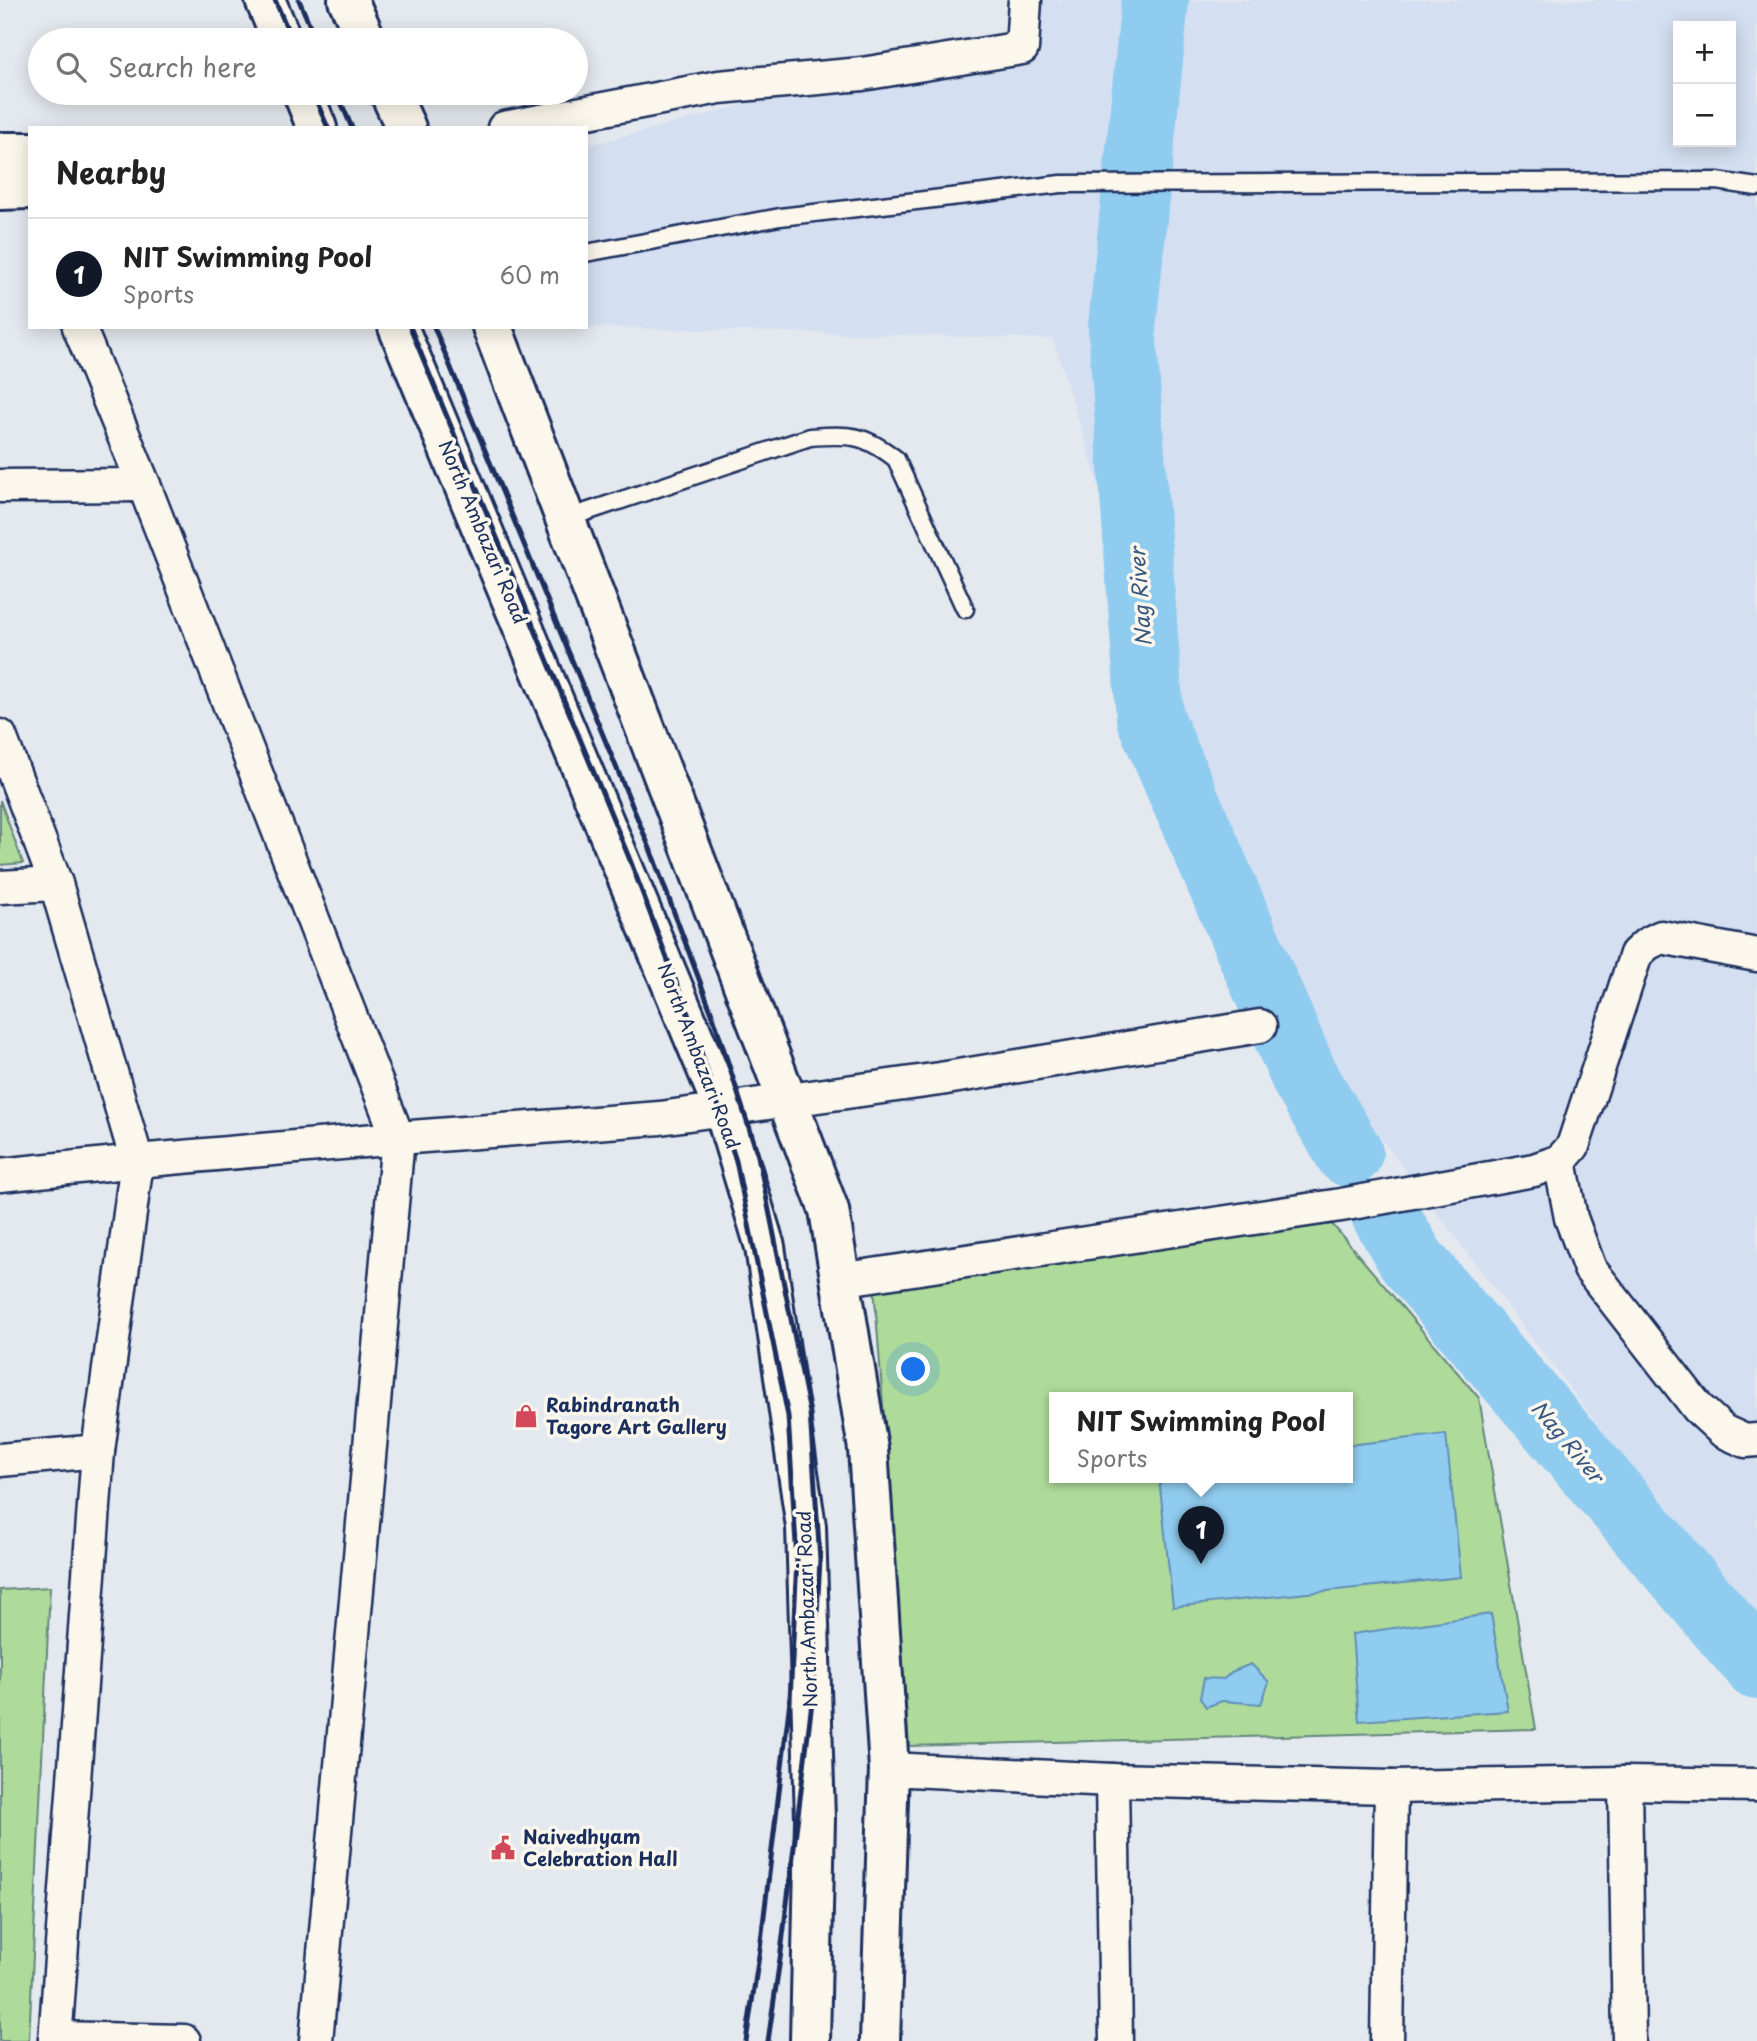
<!DOCTYPE html>
<html lang="en">
<head>
<meta charset="utf-8">
<style>
	body { margin:0; font-family:"Playpen Sans",sans-serif; background:#f2f2f2; color:#222 }
	.controls { position:absolute; right:21px; top:21px; display:grid; overflow:hidden; border-radius:0px; box-shadow:0 4px 18px #0003 }
	.controls button { width:63px; height:63px; display:grid; place-items:center; padding:0; border:0; border-bottom:2px solid #e0e0e0; background:#fff; color:#222; font:35px sans-serif }
	.you { position:absolute; left:914px; top:1370px; width:24px; height:24px; margin:-18px; border:5px solid #fff; border-radius:50%; background:#1a73e8; box-shadow:0 0 0 10px #1a73e833 }
	.badge { display:grid; place-items:center; width:46px; height:46px; border-radius:50%; background:#111827; color:#fff; font-size:23px; font-weight:700 }
	.pin { position:absolute; translate:-50% -58px; filter:drop-shadow(0 2px 4px #0008) }
	.pin::after { content:''; position:absolute; top:37px; width:24px; height:21px; background:inherit; clip-path:polygon(0 0,100% 0,50% 100%) }
	.popup { position:absolute; left:1049px; top:1392px; width:304px; height:91px; box-sizing:border-box; display:grid; place-content:center; border-radius:0px; background:#fff; filter:drop-shadow(0 2px 5px #0005); font-size:23px; white-space:nowrap; color:#767676 }
	.popup b { font-size:26px; color:#222 }
	.popup::after { content:''; position:absolute; left:50%; top:100%; margin-left:-14px; border:14px solid transparent; border-top-color:#fff }
	.list { margin:0; padding:0; list-style:none }
	h2 { display:flex; justify-content:space-between; align-items:center; height:91px; margin:0; padding:0 28px; font-size:30px }
	h2 small { font-size:23px; font-weight:400; color:#767676 }
	.list li { display:grid; grid-template-columns:46px 1fr auto; gap:21px; align-items:center; box-sizing:border-box; height:112px; padding:0 28px; border-top:2px solid #e0e0e0 }
	.list b { display:block; font-size:26px; white-space:nowrap }
	.list p { margin:0; font-size:23px; white-space:nowrap; color:#767676 }
	.list em { font-size:23px; font-style:normal; color:#767676 }
	.icon { flex:none; width:38px; height:38px; fill:none; stroke:currentColor; stroke-width:2; stroke-linecap:round; stroke-linejoin:round }
	.map { position:relative; flex:none; width:1757px; height:2041px; overflow:hidden }
	.search { position:absolute; background:#fff; box-shadow:0 4px 18px #0003; left:28px; top:28px; width:560px; height:77px; display:flex; align-items:center; gap:18px; box-sizing:border-box; padding:0 24px; border-radius:38px; color:#767676; font-size:26px }
	.panel { position:absolute; background:#fff; box-shadow:0 4px 18px #0003; left:28px; top:126px; width:560px; height:203px; border-radius:0px }
	.map>svg:first-child { display:block }
	.built { fill:#d4dff1; fill-rule:evenodd }
	.green { fill:#aedb9a; stroke:#64857c; stroke-width:2; fill-rule:evenodd }
	.water { fill:#90ccf0; stroke:#618db6; stroke-width:2 }
	.lines { fill:none; stroke-linecap:round; stroke-linejoin:round }
	.river { stroke:#90ccf0; stroke-width:68 }
	.service-casing { stroke:#1b2f5e; stroke-width:21 }
	.minor-casing { stroke:#1b2f5e; stroke-width:37 }
	.tertiary-casing { stroke:#1b2f5e; stroke-width:44 }
	.secondary-casing { stroke:#1b2f5e; stroke-width:44 }
	.service { stroke:#fbf7ec; stroke-width:16 }
	.minor { stroke:#fbf7ec; stroke-width:32 }
	.tertiary { stroke:#fbf7ec; stroke-width:38 }
	.secondary { stroke:#fbf7ec; stroke-width:38 }
	.rail { stroke:#1b2f5e; stroke-width:5 }
	.labels { text-anchor:middle; stroke-width:7; stroke-linejoin:round; paint-order:stroke }
	.street-label { font-size:19px; fill:#1b2f5e; stroke:#fbf7ec }
	.poi-label { font-size:19px; font-weight:bold; fill:#1b2f5e; stroke:#fbf7ec; text-anchor:start }
	.water-label { font-size:21px; font-style:italic; fill:#385682; stroke:#fbf7ec }
</style>
</head>
<body>
<div class="map">
<svg width="1757" height="2041" viewBox="0 0 1757 2041">
	<rect width="100%" height="100%" fill="#e4e9ef"/>
	<filter id="ink" filterUnits="userSpaceOnUse"><feTurbulence type="fractalNoise" baseFrequency=".0143" numOctaves="2"/><feDisplacementMap in="SourceGraphic" scale="14" xChannelSelector="R" yChannelSelector="G"/><feConvolveMatrix kernelMatrix="1 2 1 2 8 2 1 2 1" color-interpolation-filters="sRGB"/></filter>
	<g filter="url(#ink)">
		<path class="built" d="M1011 0H1757V1636L1376 1132 1217 864 1053 339 584 327H586V146L1005 37ZM1678 26H1731V142H1678Z"/>
		<g class="green">
			<polygon points="0,800 23,863 0,865"/>
			<path d="M1332 1224 1479 1398 1536 1729 909 1746 874 1286ZM1054 1398H1348V1478H1054Z"/>
			<polygon points="50,1587 29,2041 0,2041 0,1590"/>
		</g>
		<g class="water">
			<polygon points="1446,1434 1461,1577 1173,1607 1159,1478 1348,1478 1348,1445"/>
			<polygon points="1491,1614 1508,1711 1359,1721 1352,1634"/>
			<polygon points="1251,1664 1269,1682 1261,1704 1222,1701 1206,1707 1200,1698 1204,1678 1224,1679 1231,1672"/>
		</g>
		<g class="lines">
			<g class="river">
				<polyline points="1155,0 1122,328 1150,718 1305,1078 1349,1153"/>
				<polyline points="1385,1214 1412,1261 1757,1665"/>
			</g>
			<g class="service-casing">
				<g id="service">
					<polyline points="586,253 780,217 1061,184 1717,181 1757,187"/>
					<path d="M565 519 810 437C850 434 864 434 896 459L965 609"/>
				</g>
			</g>
			<g class="minor-casing">
				<g id="minor">
					<polyline points="504,128 719,87 862,74 1022,48 1025,0"/>
					<polyline points="79,327 144,485 398,1138 316,2041"/>
					<polyline points="0,486 144,485"/>
					<polyline points="0,736 56,884 137,1161 98,1451 55,2041"/>
					<polyline points="0,887 56,884"/>
					<polyline points="1560,1161 1571,1218 1590,1269 1698,1408 1723,1431 1745,1441 1757,1440"/>
					<polyline points="0,1175 137,1161 398,1138 660,1118 940,1079 1260,1026"/>
					<polyline points="839,1280 1341,1205 1534,1170 1560,1161 1573,1146 1636,954 1647,944 1661,937 1757,955"/>
					<polyline points="0,1460 98,1451"/>
					<polyline points="889,1769 1112,1780 1391,1787 1625,1783 1629,2041"/>
					<polyline points="1112,1780 1116,2041"/>
					<polyline points="1625,1783 1757,1785"/>
					<polyline points="55,2038 184,2041"/>
					<polyline points="1387,2041 1391,1787"/>
				</g>
			</g>
			<g class="tertiary-casing">
				<g id="tertiary">
					<polyline points="0,152 30,152"/>
					<polyline points="0,190 30,189"/>
				</g>
			</g>
			<g class="secondary-casing">
				<g id="secondary">
					<polyline points="265,0 282,40"/>
					<polyline points="348,0 366,40"/>
					<polyline points="303,93 317,128"/>
					<polyline points="390,93 406,128"/>
					<polyline points="398,327 724,1110 765,1247 806,1527 815,1819 810,2041"/>
					<polyline points="492,327 829,1210 868,1449 889,1769 880,2041"/>
				</g>
			</g>
			<use href="#service" class="service"/>
			<use href="#minor" class="minor"/>
			<use href="#tertiary" class="tertiary"/>
			<use href="#secondary" class="secondary"/>
			<g class="rail">
				<polyline points="275,0 292,40"/>
				<polyline points="299,0 316,40"/>
				<polyline points="313,93 328,128"/>
				<polyline points="337,93 352,128"/>
				<polyline points="410,327 630,860 693,1027 736,1161 788,1416 797,1560 790,1700 760,1949 746,2041"/>
				<polyline points="434,327 651,851 714,1019 758,1156 810,1413 820,1560 812,1702 781,1952 768,2041"/>
			</g>
		</g>
	</g>
	<defs>
		<g id="shop-bare" transform="scale(1.89)"><path d="M-5-2.5h2.3a2.7 3.5 0 0 1 5.4 0H5L5.5 6h-11ZM-1.5-2.5h3a1.5 2.3 0 0 0-3 0Z" fill="#d1495b" stroke="#fbf7ec" stroke-width="2.5" paint-order="stroke"/></g>
		<g id="civic-bare" transform="scale(1.89)"><path d="M-.6-6.5H3V-4.5H.6V-3L4-1V1h2V6H-6V1h2V-1L-.6-3ZM-1.2 2.5V6h2.4V2.5Z" fill="#d1495b" stroke="#fbf7ec" stroke-width="2.5" paint-order="stroke"/></g>
	</defs>
	<g fill-rule="evenodd">
		<use href="#shop-bare" x="526" y="1416"/>
		<use href="#civic-bare" x="503" y="1848"/>
	</g>
	<g class="labels">
		<g class="street-label">
			<text transform="translate(483 532) rotate(67)" y="7">North Ambazari Road</text>
			<text transform="translate(699 1056) rotate(69)" y="7">North Ambazari Road</text>
			<text transform="translate(807 1609) rotate(-92)" y="7">North Ambazari Road</text>
		</g>
		<g class="poi-label">
			<text x="546" y="1412">Rabindranath<tspan x="546" dy="22">Tagore Art Gallery</tspan></text>
			<text x="523" y="1844">Naivedhyam<tspan x="523" dy="22">Celebration Hall</tspan></text>
		</g>
		<g class="water-label">
			<text transform="translate(1141 597) rotate(-94)" y="7">Nag River</text>
			<text transform="translate(1567 1442) rotate(50)" y="7">Nag River</text>
		</g>
	</g>
</svg>
<div class="controls">
<button>+</button>
<button>−</button>
</div>
<div class="you"></div>
<div class="pin badge" style="left:1201px;top:1564px">1</div>
<div class="popup"><b>NIT Swimming Pool</b>Sports</div>
<div class="search"><svg class="icon" aria-label="search" viewBox="0 0 24 24"><circle cx="10" cy="10" r="6"/><path d="M15 15l6 6"/></svg>Search here</div>
<section class="panel">
<h2>Nearby<small></small></h2>
<ul class="list">
<li><span class="badge">1</span><div><b>NIT Swimming Pool</b><p>Sports</p></div><em>60 m</em></li>
</ul>
</section>
</div>
</body>
</html>
